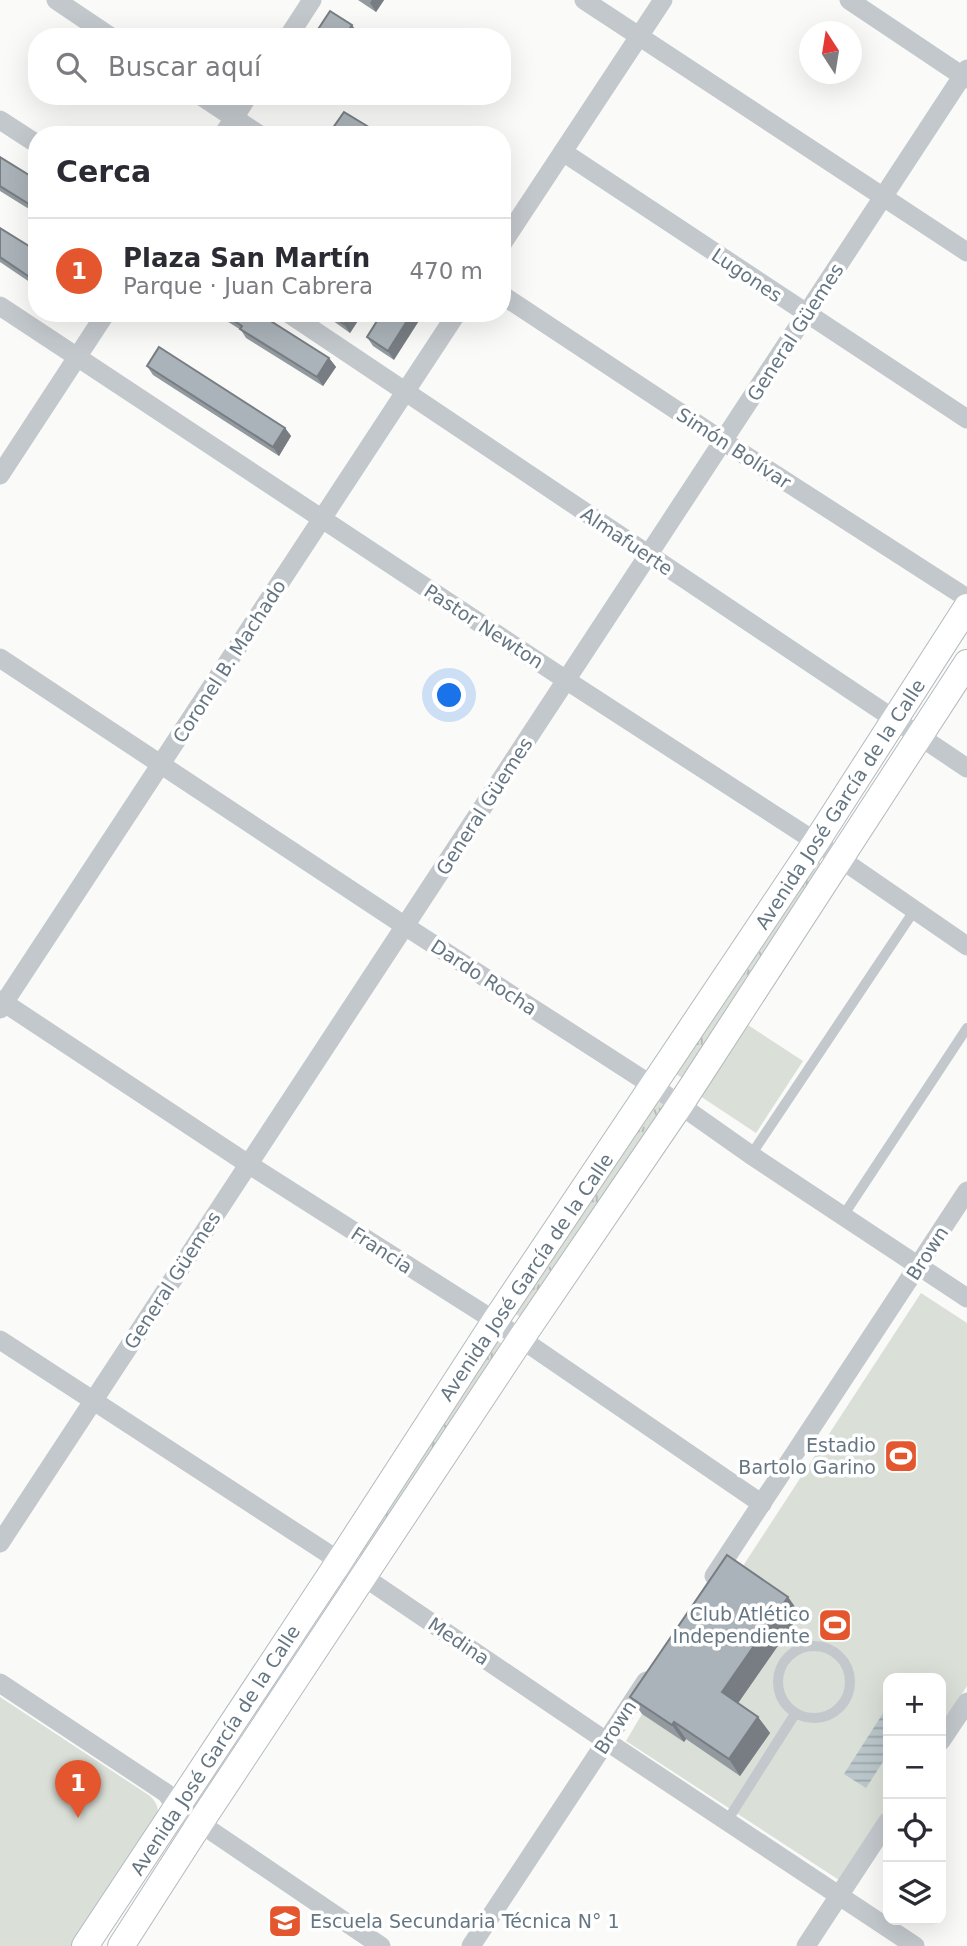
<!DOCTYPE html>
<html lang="es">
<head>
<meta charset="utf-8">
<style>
	body { margin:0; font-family:"DejaVu Sans",sans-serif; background:#f2f2f3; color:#2b2b33 }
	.controls { position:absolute; right:21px; bottom:21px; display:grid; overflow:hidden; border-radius:14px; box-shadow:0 7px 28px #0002 }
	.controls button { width:63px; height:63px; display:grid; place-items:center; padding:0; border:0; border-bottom:2px solid #e1e1e2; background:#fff; color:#2b2b33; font:35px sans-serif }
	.compass { position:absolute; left:799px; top:21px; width:63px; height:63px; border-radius:50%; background:#fff; box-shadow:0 7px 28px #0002; rotate:348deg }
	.you { position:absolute; left:450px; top:696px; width:24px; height:24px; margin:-18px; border:5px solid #fff; border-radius:50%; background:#1a73e8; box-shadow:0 0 0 10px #1a73e833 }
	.badge { display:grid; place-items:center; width:46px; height:46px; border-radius:50%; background:#e4572e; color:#fff; font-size:23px; font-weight:700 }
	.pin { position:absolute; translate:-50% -58px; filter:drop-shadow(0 2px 4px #0008) }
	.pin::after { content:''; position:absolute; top:37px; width:24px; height:21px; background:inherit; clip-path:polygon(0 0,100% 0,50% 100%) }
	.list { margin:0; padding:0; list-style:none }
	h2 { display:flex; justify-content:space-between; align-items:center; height:91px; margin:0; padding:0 28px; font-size:30px }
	h2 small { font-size:23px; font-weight:400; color:#7c7c81 }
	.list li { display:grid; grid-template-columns:46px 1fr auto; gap:21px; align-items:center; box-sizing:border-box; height:105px; padding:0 28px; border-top:2px solid #e1e1e2 }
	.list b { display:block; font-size:26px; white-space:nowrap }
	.list p { margin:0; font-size:23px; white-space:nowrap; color:#7c7c81 }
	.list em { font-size:23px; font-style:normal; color:#7c7c81 }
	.icon { flex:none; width:38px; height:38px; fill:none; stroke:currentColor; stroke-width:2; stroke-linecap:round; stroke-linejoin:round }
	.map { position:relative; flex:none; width:967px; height:1946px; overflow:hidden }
	.search { position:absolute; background:#fff; box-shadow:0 7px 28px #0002; left:28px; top:28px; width:483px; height:77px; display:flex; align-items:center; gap:18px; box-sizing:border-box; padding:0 24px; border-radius:28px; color:#7c7c81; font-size:26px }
	.panel { position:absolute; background:#fff; box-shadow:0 7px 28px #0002; left:28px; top:126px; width:483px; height:196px; border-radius:28px }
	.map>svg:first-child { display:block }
	.grass { fill:url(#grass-tufts) }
	.park { fill:#dadfd7 }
	.water { fill:url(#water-rules) }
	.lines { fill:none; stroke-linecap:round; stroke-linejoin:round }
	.secondary-casing { stroke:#b3babf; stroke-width:28 }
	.lane { stroke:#c3c8cc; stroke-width:10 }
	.street { stroke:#c3c8cc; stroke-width:19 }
	.secondary { stroke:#fff; stroke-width:26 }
	.wall { fill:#929a9f }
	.shaded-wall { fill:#777d82 }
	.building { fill:#aab3b9; stroke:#777d82; stroke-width:2 }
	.labels { text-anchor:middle; stroke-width:7; stroke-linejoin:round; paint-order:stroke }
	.street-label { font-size:19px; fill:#657683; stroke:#fff }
	.poi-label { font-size:19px; fill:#657683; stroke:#fff; text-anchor:end }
</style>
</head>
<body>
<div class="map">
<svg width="967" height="1946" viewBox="0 0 967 1946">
	<defs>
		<pattern id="grass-tufts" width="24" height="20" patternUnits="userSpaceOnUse" patternTransform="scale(1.75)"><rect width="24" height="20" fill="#dadfd7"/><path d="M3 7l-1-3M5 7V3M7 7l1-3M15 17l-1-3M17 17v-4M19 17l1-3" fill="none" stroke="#b4b9b4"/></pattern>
		<pattern id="water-rules" width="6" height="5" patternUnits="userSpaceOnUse" patternTransform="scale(1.75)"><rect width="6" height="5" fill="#bbc7cb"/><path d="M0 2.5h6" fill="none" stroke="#9ca6aa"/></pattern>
	</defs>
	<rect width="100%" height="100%" fill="#fafaf8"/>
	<g class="grass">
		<polygon points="814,859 827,867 684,1079 671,1071"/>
		<polygon points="654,1099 667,1107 525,1320 511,1311"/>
		<polygon points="492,1337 505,1346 366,1560 353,1552"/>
	</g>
	<g class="park">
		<polygon points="748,1025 803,1061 756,1133 700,1096"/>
		<polygon points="921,1293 967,1323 967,1686 941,1726 941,1678 888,1678 888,1805 839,1880 626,1741 642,1714 739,1572"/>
		<path d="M0 1697 150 1796C156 1802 158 1806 158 1815L74 1946H0Z"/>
	</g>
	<polygon class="water" points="887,1707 888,1754 866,1788 844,1774"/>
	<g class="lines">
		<g class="secondary-casing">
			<g id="secondary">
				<polyline points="85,1946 339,1562 495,1321 816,842 967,607"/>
				<polyline points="121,1946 200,1823 520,1340 680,1105 967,663"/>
			</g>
		</g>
		<g class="lane">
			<polyline points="751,1155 914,911"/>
			<polyline points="843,1216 967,1028"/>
			<circle cx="814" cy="1682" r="36"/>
			<polyline points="727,1821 795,1714"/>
		</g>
		<g class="street">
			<polyline points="56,0 111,37"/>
			<polyline points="584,0 967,252"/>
			<polyline points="849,0 967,79"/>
			<polyline points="288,37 312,0"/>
			<polyline points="201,96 260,135"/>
			<polyline points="0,120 37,144"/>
			<polyline points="223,135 248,96"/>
			<polyline points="563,152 967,419"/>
			<polyline points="502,244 663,0"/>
			<polyline points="502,295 723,441 967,598"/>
			<polyline points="0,306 566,680 816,842 967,946"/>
			<polyline points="288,313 967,768"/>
			<polyline points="0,475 106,313"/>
			<polyline points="0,658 405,926 653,1086 751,1155 967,1298"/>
			<polyline points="0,1000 248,1164 495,1321 762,1504"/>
			<polyline points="0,1009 457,313"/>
			<polyline points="0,1340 364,1577 606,1741 915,1946"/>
			<polyline points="0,1543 967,69"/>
			<polyline points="714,1576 967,1191"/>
			<polyline points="0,1683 166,1793 176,1807 381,1946"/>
			<polyline points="941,1741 967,1702"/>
			<polyline points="471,1946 646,1681"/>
			<polyline points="806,1946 888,1821"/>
		</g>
		<use href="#secondary" class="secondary"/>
	</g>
	<g class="wall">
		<polygon points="358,0 384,0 376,12"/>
		<polygon points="0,157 37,180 37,214 0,191"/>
		<polygon points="0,228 37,251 37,287 0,262"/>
		<polygon points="214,313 258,313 329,358 336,367 323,386 246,338 241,330"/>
		<polygon points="322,313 363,313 350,333"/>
		<polygon points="382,313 394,360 373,346 367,337"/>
		<polygon points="147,366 285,428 291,436 279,456 153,375"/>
		<polygon points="788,1597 800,1614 738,1703 758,1717 770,1733 740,1776 686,1739 684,1742 642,1714 630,1697"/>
	</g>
	<g class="shaded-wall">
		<polygon points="372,0 384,0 376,12 370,3"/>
		<polygon points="352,25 358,33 355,37 344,37"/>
		<polygon points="372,129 376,135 368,135"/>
		<polygon points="351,313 363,313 350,333 344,324"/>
		<polygon points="412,313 424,313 394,360 388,351"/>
		<polygon points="329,358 336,367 323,386 317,377"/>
		<polygon points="285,428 291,436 279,456 273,447"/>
		<polygon points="788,1597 800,1614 734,1709 722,1692"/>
		<polygon points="758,1717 770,1733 740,1776 729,1759"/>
		<polygon points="674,1722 686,1739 684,1742 672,1725"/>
	</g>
	<g class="building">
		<polygon points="330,11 352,25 344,37 313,37"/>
		<polygon points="344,112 372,129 368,135 334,135 330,132"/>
		<polygon points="0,157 37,180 37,209 0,186"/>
		<polygon points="0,228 37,251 37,282 0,257"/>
		<polygon points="222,313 258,313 329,358 317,377 240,329 242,326"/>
		<polygon points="328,313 351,313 344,324"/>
		<polygon points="382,313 412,313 388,351 367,337"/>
		<polygon points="159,347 285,428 273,447 147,366"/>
		<polygon points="727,1555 788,1597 722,1692 758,1717 729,1759 674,1722 672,1725 630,1697"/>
	</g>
	<defs>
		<g id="stadium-square" transform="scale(1.75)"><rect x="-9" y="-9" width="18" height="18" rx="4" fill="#e4572e" stroke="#fff"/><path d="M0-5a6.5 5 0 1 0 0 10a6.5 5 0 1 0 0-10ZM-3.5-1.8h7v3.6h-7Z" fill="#fff"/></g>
		<g id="school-square" transform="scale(1.75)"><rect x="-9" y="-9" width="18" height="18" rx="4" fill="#e4572e" stroke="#fff"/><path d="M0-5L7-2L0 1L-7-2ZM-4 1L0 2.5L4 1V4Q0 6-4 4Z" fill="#fff"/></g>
	</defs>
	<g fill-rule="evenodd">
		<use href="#stadium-square" x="901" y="1456"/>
		<use href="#stadium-square" x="835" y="1625"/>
		<use href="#school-square" x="285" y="1921"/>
	</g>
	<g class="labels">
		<g class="street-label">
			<text transform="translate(747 275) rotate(34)" y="7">Lugones</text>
			<text transform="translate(795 332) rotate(-57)" y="7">General Güemes</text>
			<text transform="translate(734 448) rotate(33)" y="7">Simón Bolívar</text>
			<text transform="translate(627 541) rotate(34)" y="7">Almafuerte</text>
			<text transform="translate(484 626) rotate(33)" y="7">Pastor Newton</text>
			<text transform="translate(229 661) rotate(-57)" y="7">Coronel B. Machado</text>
			<text transform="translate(840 804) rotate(-57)" y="7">Avenida José García de la Calle</text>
			<text transform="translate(484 806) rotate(-57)" y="7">General Güemes</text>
			<text transform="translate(484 977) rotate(33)" y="7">Dardo Rocha</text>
			<text transform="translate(382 1250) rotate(33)" y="7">Francia</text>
			<text transform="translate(927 1253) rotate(-57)" y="7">Brown</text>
			<text transform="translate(526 1277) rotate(-56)" y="7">Avenida José García de la Calle</text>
			<text transform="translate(172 1280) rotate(-57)" y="7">General Güemes</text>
			<text transform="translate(459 1641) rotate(34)" y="7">Medina</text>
			<text transform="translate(615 1727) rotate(-57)" y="7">Brown</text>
			<text transform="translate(215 1750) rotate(-57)" y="7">Avenida José García de la Calle</text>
		</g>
		<g class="poi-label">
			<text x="876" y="1452">Estadio<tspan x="876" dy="22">Bartolo Garino</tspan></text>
			<text x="810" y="1621">Club Atlético<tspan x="810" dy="22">Independiente</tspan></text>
			<text x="310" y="1928" text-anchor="start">Escuela Secundaria Técnica N° 1</text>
		</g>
	</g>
</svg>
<div class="controls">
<button>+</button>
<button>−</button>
<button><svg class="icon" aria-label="locate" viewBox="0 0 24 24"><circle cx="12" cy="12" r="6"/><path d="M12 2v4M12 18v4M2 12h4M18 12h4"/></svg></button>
<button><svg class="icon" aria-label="layers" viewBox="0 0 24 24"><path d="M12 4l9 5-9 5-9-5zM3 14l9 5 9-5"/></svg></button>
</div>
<svg class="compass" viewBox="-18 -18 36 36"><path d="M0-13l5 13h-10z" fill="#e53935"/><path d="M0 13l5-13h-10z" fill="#7c7c81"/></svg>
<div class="you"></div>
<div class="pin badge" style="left:78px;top:1818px">1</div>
<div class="search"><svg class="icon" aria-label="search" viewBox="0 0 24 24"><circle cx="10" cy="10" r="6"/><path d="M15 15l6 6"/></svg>Buscar aquí</div>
<section class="panel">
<h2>Cerca<small></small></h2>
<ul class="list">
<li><span class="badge">1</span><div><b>Plaza San Martín</b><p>Parque · Juan Cabrera</p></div><em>470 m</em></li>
</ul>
</section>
</div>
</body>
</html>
